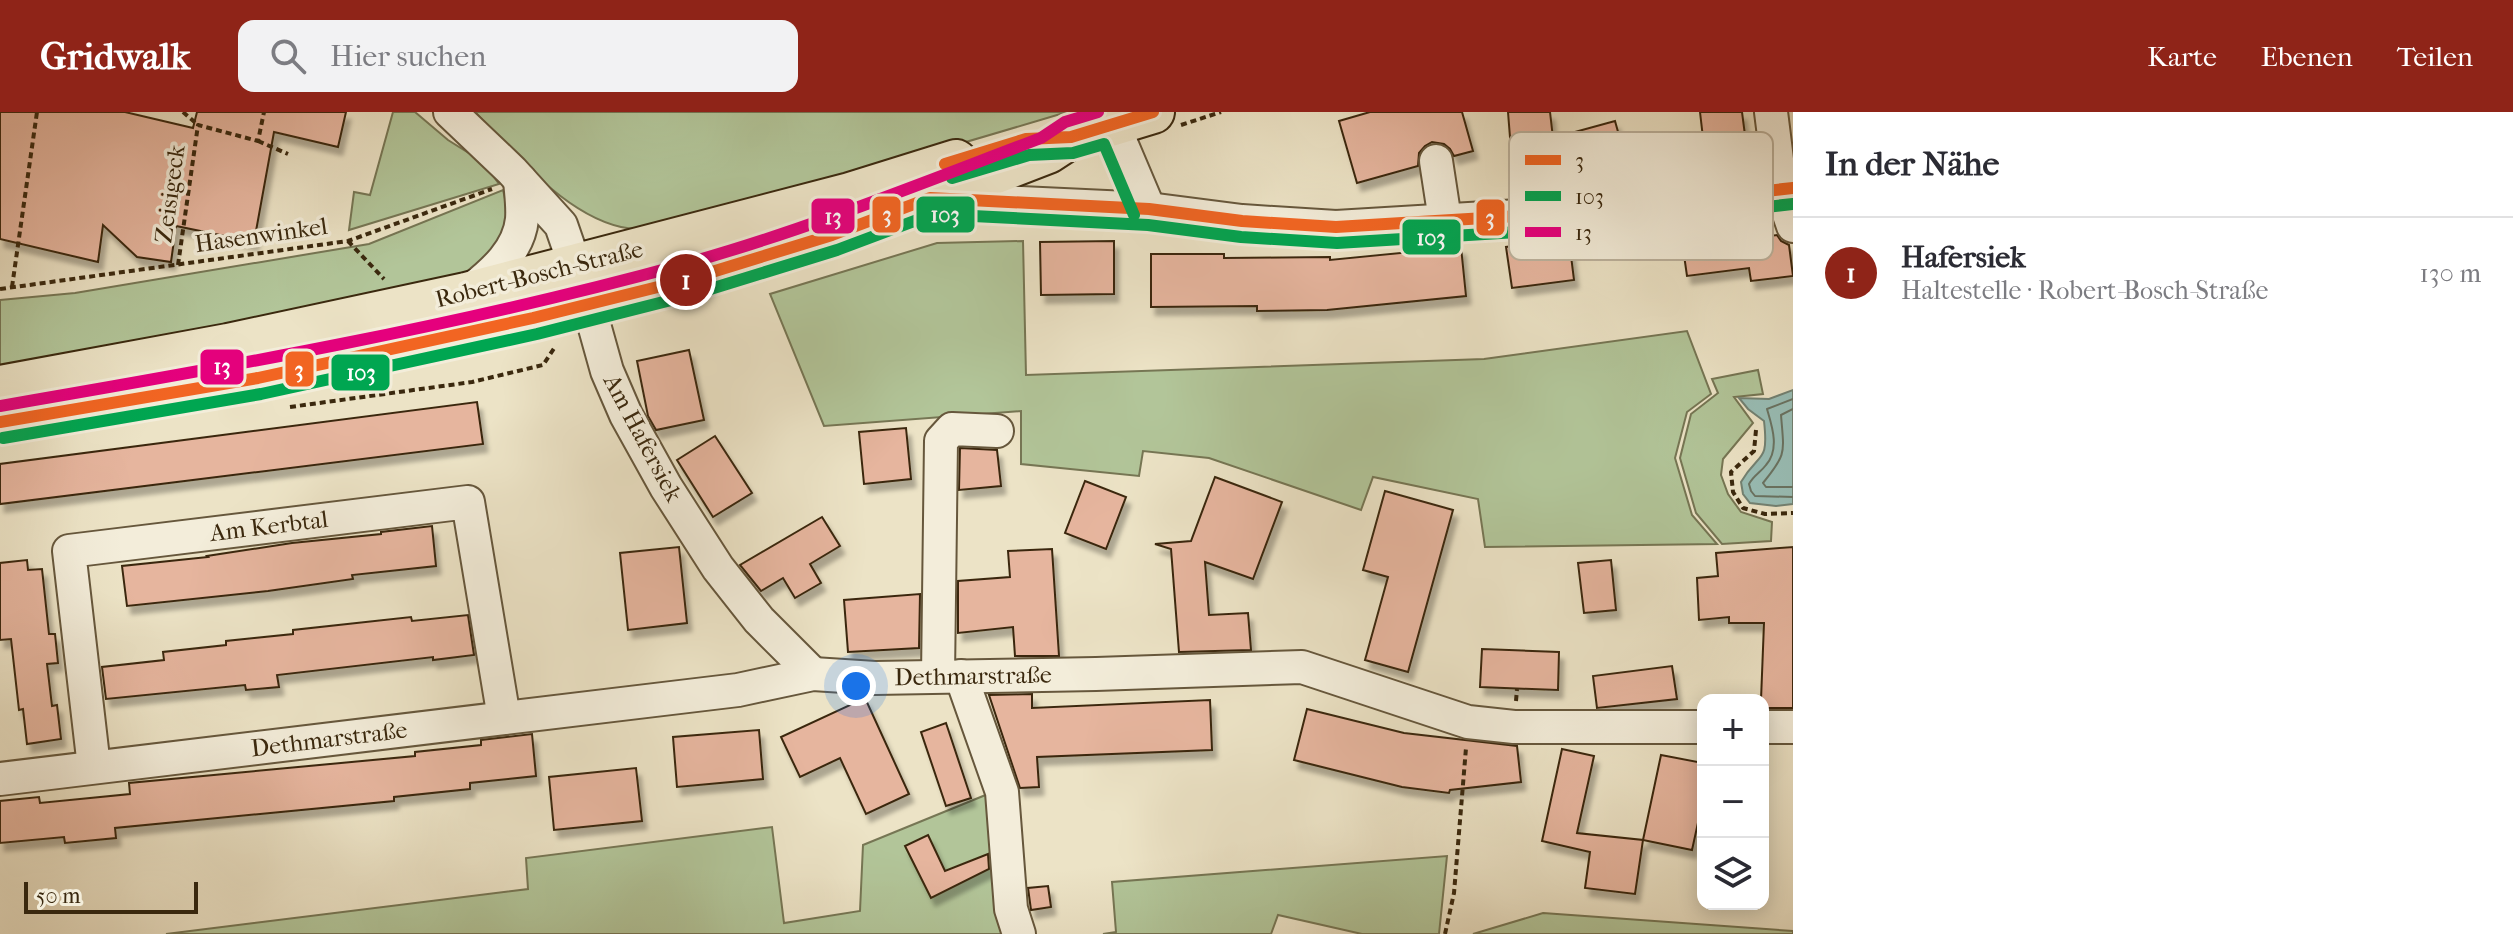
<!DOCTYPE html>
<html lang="de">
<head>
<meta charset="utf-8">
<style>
	body { margin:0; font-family:"IM FELL French Canon",serif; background:#f2f2f3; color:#2b2b33 }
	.controls { position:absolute; right:24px; bottom:24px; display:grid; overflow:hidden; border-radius:16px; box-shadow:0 4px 20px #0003 }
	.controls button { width:72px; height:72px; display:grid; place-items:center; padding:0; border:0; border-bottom:2px solid #e1e1e2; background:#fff; color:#2b2b33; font:40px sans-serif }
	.scale { position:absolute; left:24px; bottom:20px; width:174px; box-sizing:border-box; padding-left:8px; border:4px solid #3a280e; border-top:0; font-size:22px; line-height:28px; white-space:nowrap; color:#3a280e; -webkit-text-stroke:6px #f3edda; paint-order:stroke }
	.you { position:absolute; left:856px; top:574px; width:28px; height:28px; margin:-20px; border:6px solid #fff; border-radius:50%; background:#1a73e8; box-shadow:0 0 0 12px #1a73e833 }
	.badge { display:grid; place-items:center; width:52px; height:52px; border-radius:50%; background:#8f2418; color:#fff; font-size:26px; font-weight:700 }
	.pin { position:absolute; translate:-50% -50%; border:4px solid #fff; box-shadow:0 2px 8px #0006 }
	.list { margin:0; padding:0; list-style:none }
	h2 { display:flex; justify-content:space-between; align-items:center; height:104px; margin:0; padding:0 32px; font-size:34px }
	h2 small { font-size:26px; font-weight:400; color:#7c7c81 }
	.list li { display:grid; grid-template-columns:52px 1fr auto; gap:24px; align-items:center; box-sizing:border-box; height:112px; padding:0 32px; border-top:2px solid #e1e1e2 }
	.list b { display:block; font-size:30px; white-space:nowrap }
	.list p { margin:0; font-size:26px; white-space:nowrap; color:#7c7c81 }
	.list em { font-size:26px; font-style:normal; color:#7c7c81 }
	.icon { flex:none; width:44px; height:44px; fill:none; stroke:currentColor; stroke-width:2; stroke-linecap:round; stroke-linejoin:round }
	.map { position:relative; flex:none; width:1793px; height:822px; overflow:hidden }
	header { display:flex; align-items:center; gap:48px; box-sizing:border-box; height:112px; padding:0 40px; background:#8f2418; color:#fff }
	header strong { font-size:38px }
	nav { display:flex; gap:44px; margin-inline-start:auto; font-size:28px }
	.search { width:560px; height:72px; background:#f2f2f3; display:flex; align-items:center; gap:20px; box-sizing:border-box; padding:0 28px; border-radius:16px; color:#7c7c81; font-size:30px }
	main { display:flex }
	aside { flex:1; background:#fff }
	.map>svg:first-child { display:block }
	.green { fill:#b2c599; stroke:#767654; stroke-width:2 }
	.water { fill:#99beb6; stroke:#738273; stroke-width:2 }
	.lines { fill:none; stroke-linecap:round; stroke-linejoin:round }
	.shore { stroke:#6a7362; stroke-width:2 }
	.building { fill:#e6b59e; stroke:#3a280e; stroke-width:2; filter:url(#shadow) }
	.minor-casing { stroke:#66573c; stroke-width:36 }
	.major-casing { stroke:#3a280e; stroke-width:46 }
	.path { stroke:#3a280e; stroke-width:4; stroke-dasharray:6 4; stroke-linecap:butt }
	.minor { stroke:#f3edda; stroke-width:32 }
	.major { stroke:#ece3c6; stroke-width:42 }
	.bus-1-casing { stroke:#f3edda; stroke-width:18 }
	.bus-2-casing { stroke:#f3edda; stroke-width:18 }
	.bus-3-casing { stroke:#f3edda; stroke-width:18 }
	.bus-1 { stroke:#f26522; stroke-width:12 }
	.bus-2 { stroke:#00a651; stroke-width:12 }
	.bus-3 { stroke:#e5007d; stroke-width:12 }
	.labels { text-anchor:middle; stroke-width:7; stroke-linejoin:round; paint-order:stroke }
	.street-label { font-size:24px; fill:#3a280e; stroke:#f3edda }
	.key { fill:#f3edda; stroke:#bcb29d; stroke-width:2 }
	.key-label { font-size:22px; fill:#3a280e }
	.line-badge { stroke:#f3edda; stroke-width:3 }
	.badge-label { font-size:22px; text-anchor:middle; font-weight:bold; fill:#fff }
</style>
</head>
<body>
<header>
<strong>Gridwalk</strong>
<div class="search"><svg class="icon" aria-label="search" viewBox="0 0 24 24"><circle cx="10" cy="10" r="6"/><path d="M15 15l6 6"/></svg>Hier suchen</div>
<nav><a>Karte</a><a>Ebenen</a><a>Teilen</a></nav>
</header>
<main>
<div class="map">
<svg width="1793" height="822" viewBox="0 0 1793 822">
	<defs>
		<filter id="shadow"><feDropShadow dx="4.5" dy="8" stdDeviation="2" flood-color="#0004"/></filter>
	</defs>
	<rect width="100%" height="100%" fill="#ece3c6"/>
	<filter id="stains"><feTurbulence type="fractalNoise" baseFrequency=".0025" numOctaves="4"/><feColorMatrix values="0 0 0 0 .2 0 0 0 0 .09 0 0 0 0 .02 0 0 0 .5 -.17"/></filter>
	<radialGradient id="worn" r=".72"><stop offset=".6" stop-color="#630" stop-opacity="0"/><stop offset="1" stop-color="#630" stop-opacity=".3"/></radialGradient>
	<g class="green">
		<polygon points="393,0 415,0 448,28 483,50 499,72 349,118 354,80 370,83"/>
		<path d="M475 0H1067C964 31 861 61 757 89 719 100 660 124 621 115 564 102 514 41 475 0Z"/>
		<path d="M503 78C513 114 500 132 477 159L0 261V188L75 181 369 132Z"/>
		<polygon points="1023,129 1026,263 1484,247 1687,219 1711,282 1687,300 1675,346 1692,403 1717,432 1485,435 1478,387 1373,365 1361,398 1209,346 1143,339 1139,364 1021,352 1021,299 824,314 770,182 937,131"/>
		<polygon points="1758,258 1763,282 1734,285 1753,311 1723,347 1721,363 1728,382 1741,400 1772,410 1771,429 1722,432 1696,401 1680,346 1691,302 1718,281 1712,267"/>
		<polygon points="988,682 1008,822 166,822 528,777 526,746 772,715 784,811 860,799 863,733"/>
		<polygon points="1447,744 1439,822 1362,822 1278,803 1271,822 1103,822 1116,820 1112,770"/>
		<polygon points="1543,801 1793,819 1793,822 1473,822"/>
	</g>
	<path class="water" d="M1793 278V392L1776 394 1750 391 1743 382 1741 370C1759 339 1769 353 1764 309L1748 297 1739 286 1769 287Z"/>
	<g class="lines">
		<g class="shore">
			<path d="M1793 287 1767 297C1772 314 1780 337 1766 353 1760 361 1754 363 1749 372L1751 379 1755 384 1793 385"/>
			<path d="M1793 297 1781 303C1784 341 1787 342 1763 371L1766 375H1793"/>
		</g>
	</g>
	<g class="building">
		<polygon points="0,0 125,0 193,16 197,0 346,0 338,35 274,20 254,130 176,114 171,150 137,145 103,113 98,150 0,127"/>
		<polygon points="1370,0 1462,0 1473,39 1454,44 1450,37 1444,32 1432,30 1425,34 1419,41 1418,54 1357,71 1339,9"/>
		<polygon points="1508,0 1550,0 1553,26 1615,9 1630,63 1584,76 1579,57 1513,63"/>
		<polygon points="1700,0 1742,0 1749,54 1707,60"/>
		<polygon points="1723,116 1725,130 1777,123 1781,129 1789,133 1793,164 1751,169 1749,156 1687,164 1681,122"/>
		<polygon points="1569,128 1574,168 1512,176 1506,135"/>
		<polygon points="1114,129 1114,182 1041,183 1040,130"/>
		<polygon points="1461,135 1466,184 1327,198 1257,199 1257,194 1151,195 1151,142 1224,142 1224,146 1330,145 1330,148"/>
		<polygon points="689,238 704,308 656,318 648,304 637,249"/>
		<polygon points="477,290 483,332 0,392 0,352"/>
		<polygon points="906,316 911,367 864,372 859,320"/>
		<polygon points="715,324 752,381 713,405 677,348"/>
		<polygon points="960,336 997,338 1001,374 959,378"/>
		<polygon points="1215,365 1282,390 1253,467 1205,450 1209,503 1248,501 1251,538 1179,540 1171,437 1155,432 1191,429"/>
		<polygon points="1085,369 1126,385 1106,437 1065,421"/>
		<polygon points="1385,379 1453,398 1408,560 1365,548 1388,465 1363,458"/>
		<polygon points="822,405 840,434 810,452 821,471 795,486 783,466 761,479 740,453"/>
		<polygon points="432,414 436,454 352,463 353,467 268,479 127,494 122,454 208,445 207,444 292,431 381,422 381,420"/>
		<polygon points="679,435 687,511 628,518 620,441"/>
		<polygon points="1793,435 1793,596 1763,596 1761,588 1764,511 1729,511 1729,505 1699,508 1697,466 1718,464 1716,441"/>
		<polygon points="1052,437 1059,544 1015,544 1013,515 958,521 958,469 1010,465 1008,439"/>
		<polygon points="27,448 28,458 42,457 49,522 55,522 58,551 47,552 52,594 57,593 61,627 27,632 23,597 19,598 11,527 0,528 0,451"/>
		<polygon points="1611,448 1616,498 1584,501 1578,451"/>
		<polygon points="920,482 919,536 848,540 844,488"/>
		<polygon points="468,503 474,543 433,548 433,545 277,563 279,575 246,578 245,573 106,587 102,555 164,548 163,540 226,533 226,529 293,522 293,518 411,505 412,509"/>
		<polygon points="1482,537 1559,540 1558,578 1480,575"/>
		<polygon points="1672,554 1677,587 1597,596 1593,564"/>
		<polygon points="1032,582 1032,596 1210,588 1212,638 1037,645 1039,675 1020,676 989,583"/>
		<polygon points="865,586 909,682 866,702 840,646 800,665 781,625"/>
		<polygon points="1307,597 1404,621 1517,634 1521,670 1450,678 1449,681 1402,675 1294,648"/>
		<polygon points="946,611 971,686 946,694 921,620"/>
		<polygon points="759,618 763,667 677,675 673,625"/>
		<polygon points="532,622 536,664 470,671 470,677 394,685 394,689 115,716 116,726 65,731 64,725 0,731 0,689 39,685 40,691 130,682 129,671 415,644 415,640 481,633 481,628"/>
		<polygon points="1562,637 1594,644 1577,721 1643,728 1635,782 1585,776 1590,740 1542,729"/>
		<polygon points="1661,643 1703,651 1703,688 1692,738 1643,728"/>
		<polygon points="636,656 642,709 554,718 549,665"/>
		<polygon points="928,723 945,759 988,742 989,757 931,786 905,734"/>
		<polygon points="1048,774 1051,795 1031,798 1028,776"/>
	</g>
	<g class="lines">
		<g class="minor-casing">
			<g id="minor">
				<polyline points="450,0 512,59 561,113 588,191 607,259 626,303 666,375 718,456 759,508 813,562"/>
				<polyline points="1771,0 1781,79 1793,114"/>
				<polyline points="1113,12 1149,97"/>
				<polyline points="1436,49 1445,108"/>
				<polyline points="939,87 1149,97 1242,109 1336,115 1566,101 1793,76"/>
				<path d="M471 178C494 160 519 138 522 107 523 94 521 81 520 68"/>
				<polyline points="938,564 941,329 952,317 997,319"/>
				<polyline points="961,564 1002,680 1011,797 1019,822"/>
				<polyline points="1763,615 1793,615"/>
				<polyline points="94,655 69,439 468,390 504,606"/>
				<polyline points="0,667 738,578 813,562 875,566 1096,562 1302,555 1468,610 1514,615 1703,615"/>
			</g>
		</g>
		<g class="major-casing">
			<g id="major">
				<polyline points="0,275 228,233 466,182 850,82 956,49"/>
				<polyline points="0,310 258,266 533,206 686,168 832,123 1048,40 1071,25 1153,0"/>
			</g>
		</g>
		<g class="path">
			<polyline points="183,0 198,13"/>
			<polyline points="1181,13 1221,0"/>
			<polyline points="258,29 288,42"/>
			<polyline points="348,129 384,167"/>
			<polyline points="178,153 198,13 258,29 264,0"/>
			<polyline points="12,175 37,0"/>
			<polyline points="0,177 348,129 492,77"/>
			<polyline points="290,295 472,270 543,253 555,235"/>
			<polyline points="1756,318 1754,339 1731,360 1733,380 1743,396 1765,402 1793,401"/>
			<polyline points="1516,589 1517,577"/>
			<polyline points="1445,822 1454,781 1466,636"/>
		</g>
		<use href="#minor" class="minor"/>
		<use href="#major" class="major"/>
		<g class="bus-1-casing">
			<g id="bus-1">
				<polyline points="945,52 1026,27 1071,25 1153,0"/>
				<polyline points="0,310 258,266 533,206 686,168 832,123 930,86 1149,97 1242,109 1336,115 1566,101 1793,76"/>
			</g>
		</g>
		<g class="bus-2-casing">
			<g id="bus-2">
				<polyline points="952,66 1029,43 1073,41 1104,32 1134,103"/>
				<polyline points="3,326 261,282 537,222 691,183 837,138 933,102 1148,113 1241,125 1337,131 1567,117 1793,92"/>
			</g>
		</g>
		<g class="bus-3-casing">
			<path id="bus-3" d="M0 294C228 255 458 214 681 153 804 119 922 71 1041 26L1065 10 1098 0"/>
		</g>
		<use href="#bus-1" class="bus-1"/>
		<use href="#bus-2" class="bus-2"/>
		<use href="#bus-3" class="bus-3"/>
	</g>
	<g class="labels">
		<g class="street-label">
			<text transform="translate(170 82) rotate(-82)" y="8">Zeisigeck</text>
			<text transform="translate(261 123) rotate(-8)" y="8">Hasenwinkel</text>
			<text transform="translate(539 162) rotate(-14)" y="8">Robert-Bosch-Straße</text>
			<text transform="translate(643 326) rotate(62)" y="8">Am Hafersiek</text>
			<text transform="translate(269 414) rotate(-7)" y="8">Am Kerbtal</text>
			<text transform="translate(973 564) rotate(-1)" y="8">Dethmarstraße</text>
			<text transform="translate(329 627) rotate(-7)" y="8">Dethmarstraße</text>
		</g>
	</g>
	<rect x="1509" y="20" width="264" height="128" rx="12" class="key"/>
	<rect x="1525" y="43" width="36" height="10" fill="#f26522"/>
	<rect x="1525" y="79" width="36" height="10" fill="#00a651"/>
	<rect x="1525" y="115" width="36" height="10" fill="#e5007d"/>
	<g class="key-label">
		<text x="1575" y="56">3</text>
		<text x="1575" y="92">103</text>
		<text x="1575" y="128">13</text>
	</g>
	<g class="line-badge">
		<rect x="871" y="83" width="31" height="39" rx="8" fill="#f26522"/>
		<rect x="915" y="83" width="61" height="39" rx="8" fill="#00a651"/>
		<rect x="810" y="85" width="46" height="38" rx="8" fill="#e5007d"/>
		<rect x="1475" y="86" width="31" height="39" rx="8" fill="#f26522"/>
		<rect x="1401" y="106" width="61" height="38" rx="8" fill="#00a651"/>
		<rect x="199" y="236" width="46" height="38" rx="8" fill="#e5007d"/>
		<rect x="284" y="238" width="31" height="38" rx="8" fill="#f26522"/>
		<rect x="330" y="241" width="61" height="39" rx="8" fill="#00a651"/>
	</g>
	<g class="badge-label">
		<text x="887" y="110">3</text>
		<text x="945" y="110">103</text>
		<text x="833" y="112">13</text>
		<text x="1490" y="113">3</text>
		<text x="1431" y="133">103</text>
		<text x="222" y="262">13</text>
		<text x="299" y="265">3</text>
		<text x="361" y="268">103</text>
	</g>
	<rect width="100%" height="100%" filter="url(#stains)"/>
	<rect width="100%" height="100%" fill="url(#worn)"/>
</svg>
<div class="controls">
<button>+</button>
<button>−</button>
<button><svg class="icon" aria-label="layers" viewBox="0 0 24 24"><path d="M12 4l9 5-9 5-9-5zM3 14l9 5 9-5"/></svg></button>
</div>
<div class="scale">50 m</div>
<div class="you"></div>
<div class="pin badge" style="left:686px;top:168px">1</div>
</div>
<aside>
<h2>In der Nähe<small></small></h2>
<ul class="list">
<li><span class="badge">1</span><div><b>Hafersiek</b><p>Haltestelle · Robert-Bosch-Straße</p></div><em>130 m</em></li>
</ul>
</aside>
</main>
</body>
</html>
